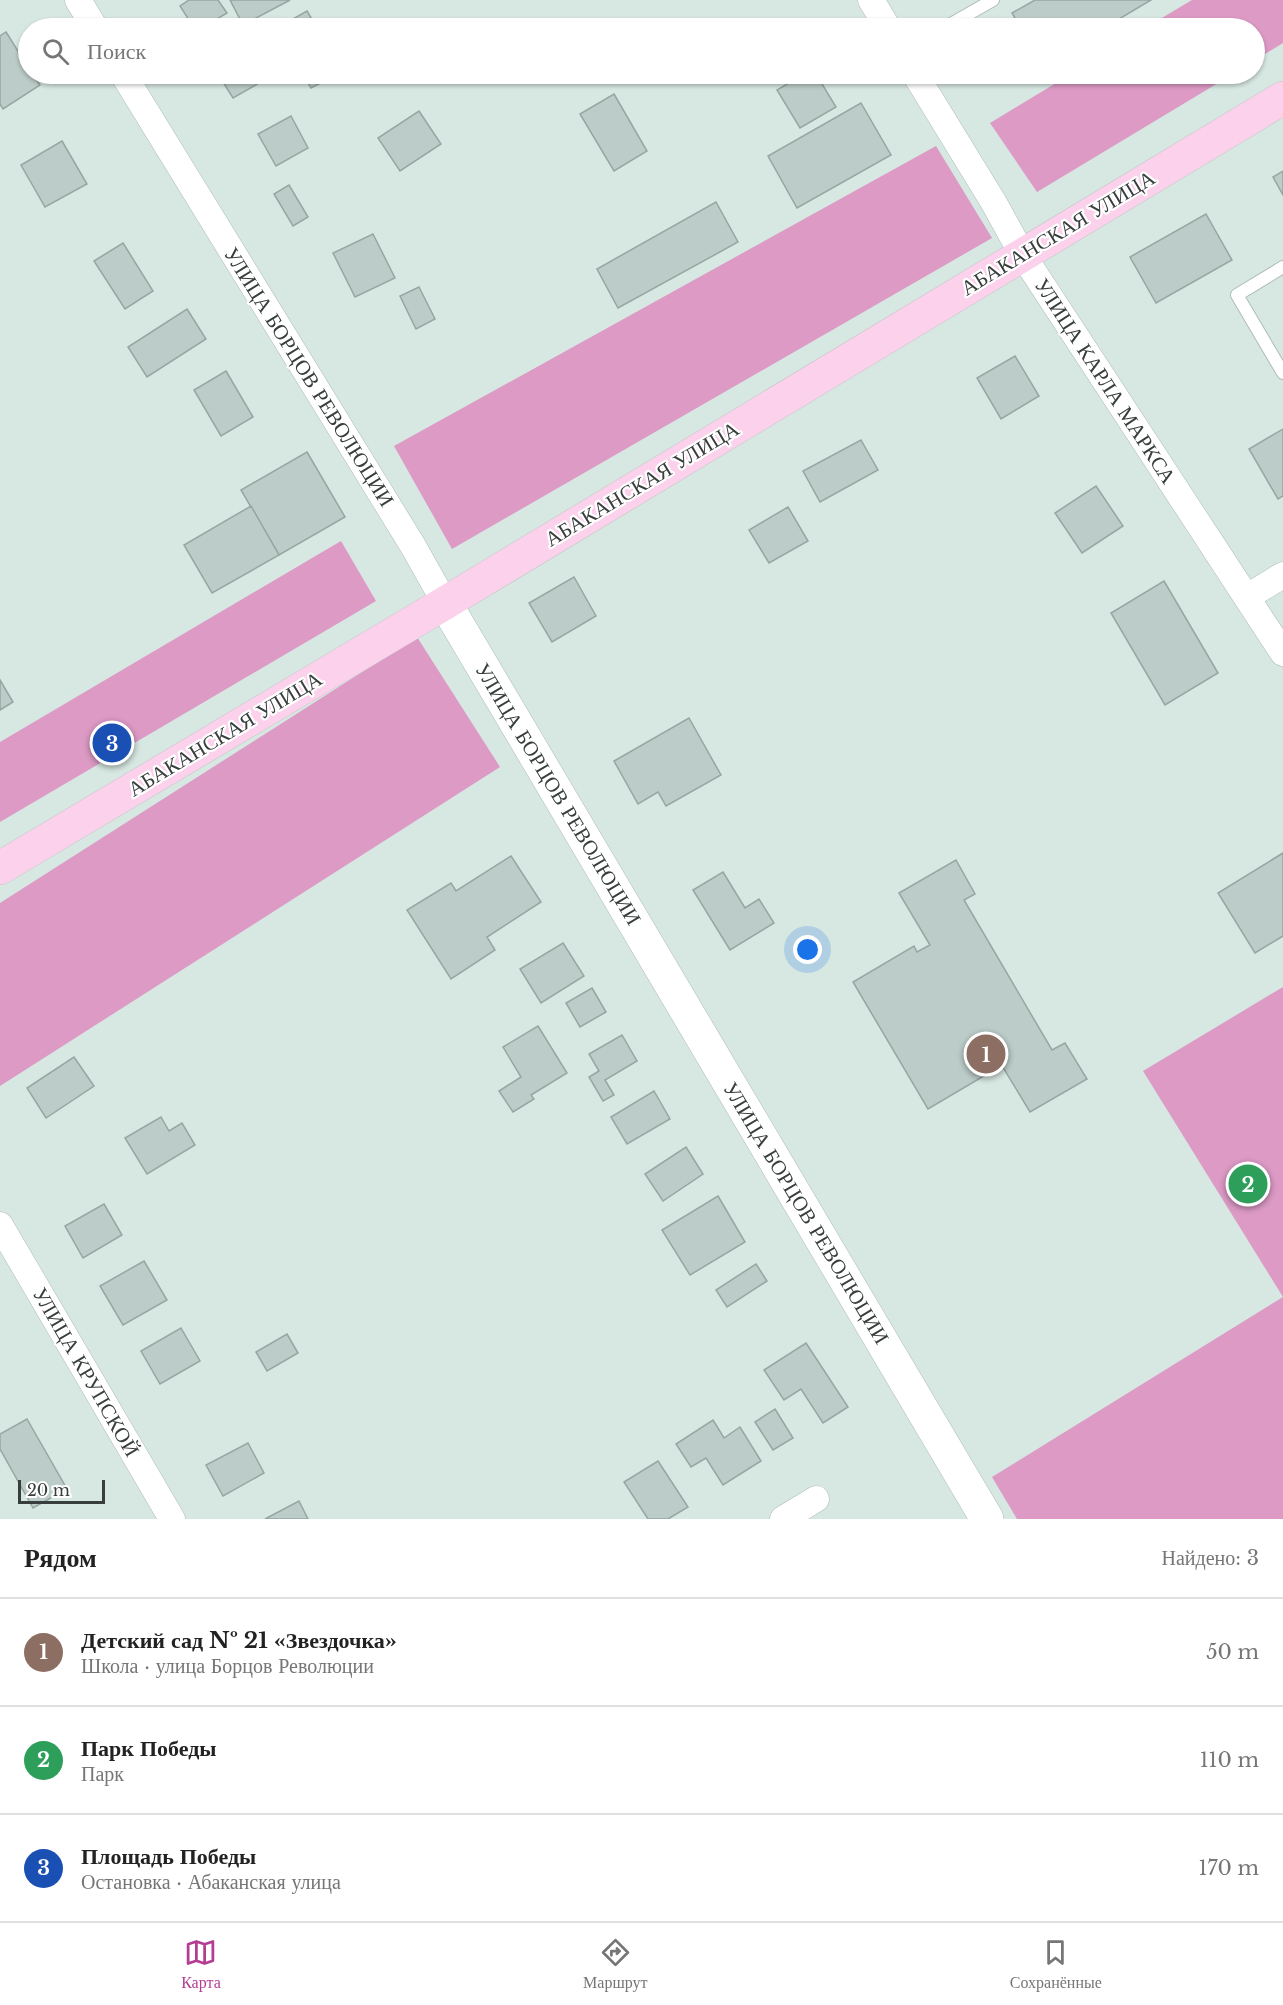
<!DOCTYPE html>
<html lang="ru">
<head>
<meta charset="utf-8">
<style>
	body { margin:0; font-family:"Libre Baskerville",serif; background:#f6f6f6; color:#222 }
	.scale { position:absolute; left:18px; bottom:15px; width:87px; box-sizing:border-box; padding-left:6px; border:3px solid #373e3c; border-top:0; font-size:16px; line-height:21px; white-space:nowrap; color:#373e3c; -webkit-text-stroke:4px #fff; paint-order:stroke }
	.you { position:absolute; left:808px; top:950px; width:21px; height:21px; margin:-15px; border:4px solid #fff; border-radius:50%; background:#1a73e8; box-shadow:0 0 0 9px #1a73e833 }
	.badge { display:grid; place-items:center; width:39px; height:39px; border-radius:50%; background:#b43d93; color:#fff; font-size:20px; font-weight:700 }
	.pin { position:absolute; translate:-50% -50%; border:3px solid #fff; box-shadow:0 2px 6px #0006 }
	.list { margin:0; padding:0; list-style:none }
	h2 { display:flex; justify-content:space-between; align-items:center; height:78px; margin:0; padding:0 24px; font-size:26px }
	h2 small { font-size:20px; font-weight:400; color:#767676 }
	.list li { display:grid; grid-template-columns:39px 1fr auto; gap:18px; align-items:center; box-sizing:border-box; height:108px; padding:0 24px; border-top:2px solid #e0e0e0 }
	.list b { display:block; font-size:22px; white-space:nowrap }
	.list p { margin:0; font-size:20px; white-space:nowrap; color:#767676 }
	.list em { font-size:20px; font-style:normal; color:#767676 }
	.icon { flex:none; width:33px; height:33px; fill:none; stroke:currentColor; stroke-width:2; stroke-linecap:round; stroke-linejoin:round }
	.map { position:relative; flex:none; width:1283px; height:1519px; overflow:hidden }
	.search { position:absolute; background:#fff; box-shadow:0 2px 4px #0004; left:18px; right:18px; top:18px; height:66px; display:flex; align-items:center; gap:15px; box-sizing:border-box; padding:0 21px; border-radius:33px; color:#767676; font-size:22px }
	.sheet { height:402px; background:#fff }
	nav { display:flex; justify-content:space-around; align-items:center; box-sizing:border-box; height:84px; border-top:2px solid #e0e0e0; background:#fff; font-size:16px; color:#767676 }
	nav a { display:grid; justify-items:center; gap:3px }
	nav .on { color:#b43d93 }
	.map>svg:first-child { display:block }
	.green { fill:#dc9ac5 }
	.building { fill:#bcccc8; stroke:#96a6a2; stroke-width:1.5 }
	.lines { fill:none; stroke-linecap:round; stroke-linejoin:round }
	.lane-casing { stroke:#aebdb9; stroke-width:14 }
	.street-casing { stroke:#aebdb9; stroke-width:27 }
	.secondary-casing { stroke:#aebdb9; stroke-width:34 }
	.primary-casing { stroke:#c3c5c4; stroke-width:34 }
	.lane { stroke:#fff; stroke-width:12 }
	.street { stroke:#fff; stroke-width:26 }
	.secondary { stroke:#fff; stroke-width:33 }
	.primary { stroke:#fbd1ec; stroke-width:33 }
	.labels { text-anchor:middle; stroke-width:4.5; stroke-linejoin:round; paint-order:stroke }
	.street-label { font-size:21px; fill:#373e3c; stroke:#fff }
</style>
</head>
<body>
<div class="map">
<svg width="1283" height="1519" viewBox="0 0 1283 1519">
	<rect width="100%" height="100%" fill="#d7e7e2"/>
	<g class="green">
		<polygon points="1192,0 1283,0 1283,43 1255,60 1254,28 1145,28"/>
		<polygon points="1071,74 1233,74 1037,192 990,123"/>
		<polygon points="936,146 992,238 452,549 394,446"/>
		<polygon points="341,541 376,601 0,822 0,742"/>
		<polygon points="417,637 500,767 0,1086 0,903"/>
		<polygon points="1283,987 1283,1519 1017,1519 992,1477 1283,1297 1143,1071"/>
	</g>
	<g class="building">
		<polygon points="189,0 218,0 227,13 202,28 194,28 180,6"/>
		<polygon points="230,0 290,0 243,25"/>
		<polygon points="1035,0 1151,0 1104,28 1021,28 1012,13"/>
		<polygon points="307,11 317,28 277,28"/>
		<polygon points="6,32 28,67 28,74 33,74 40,85 3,109 0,104 0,36"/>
		<polygon points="218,74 275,74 233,98"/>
		<polygon points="303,74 338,74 311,88"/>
		<polygon points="804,74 816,74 836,107 800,128 777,90"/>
		<polygon points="614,94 647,151 614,171 580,114"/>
		<polygon points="861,103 891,155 797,208 768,156"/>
		<polygon points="419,111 441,144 400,171 378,138"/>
		<polygon points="291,116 308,148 276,166 258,134"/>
		<polygon points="62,141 87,184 45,207 21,165"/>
		<polygon points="1283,171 1283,195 1273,177"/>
		<polygon points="289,185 308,217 293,226 274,194"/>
		<polygon points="716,202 738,242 618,308 597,269"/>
		<polygon points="1206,214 1232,260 1156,303 1130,257"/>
		<polygon points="373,234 395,278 355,297 333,253"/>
		<polygon points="123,243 153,291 125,309 94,261"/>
		<polygon points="419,287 435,319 416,329 400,296"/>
		<polygon points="187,309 206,339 147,377 128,347"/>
		<polygon points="1015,356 1039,396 1001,419 977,378"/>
		<polygon points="226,371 253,417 221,436 194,390"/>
		<polygon points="1283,429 1283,496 1278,499 1249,449"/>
		<polygon points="861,440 878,470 820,502 803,471"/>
		<polygon points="307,452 345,517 279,555 241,490"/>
		<polygon points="1096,486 1123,526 1082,553 1055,513"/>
		<polygon points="251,506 279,555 212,593 184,545"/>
		<polygon points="788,507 808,541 769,563 749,530"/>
		<polygon points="574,577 596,616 552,642 529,603"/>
		<polygon points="1164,581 1218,673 1165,705 1111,613"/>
		<polygon points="0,680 13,702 0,710"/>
		<polygon points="689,718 721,775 666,806 658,792 638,804 614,761"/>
		<polygon points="1283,853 1283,936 1255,953 1218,893"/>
		<polygon points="511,856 541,902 487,937 495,950 451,979 407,910 451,883 456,891"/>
		<polygon points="956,860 975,894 964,900 1052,1050 1065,1043 1087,1079 1030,1112 998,1059 985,1066 989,1073 928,1109 853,982 914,946 917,952 930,945 899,893"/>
		<polygon points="723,872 745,908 759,899 774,923 730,950 693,890"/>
		<polygon points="563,943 584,976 541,1003 520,969"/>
		<polygon points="592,988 606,1012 580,1027 566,1003"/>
		<polygon points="538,1026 567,1073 531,1095 534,1099 513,1112 499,1091 521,1077 503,1047"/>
		<polygon points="622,1035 637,1061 605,1080 614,1095 603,1101 589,1077 599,1071 589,1054"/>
		<polygon points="74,1057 94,1086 46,1118 27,1088"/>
		<polygon points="654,1091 670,1119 627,1144 611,1117"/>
		<polygon points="161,1117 169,1131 182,1123 195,1145 147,1174 125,1138"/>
		<polygon points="686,1147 703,1174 663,1201 645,1174"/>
		<polygon points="718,1196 745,1242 690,1275 662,1230"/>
		<polygon points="104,1204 122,1235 83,1258 65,1226"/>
		<polygon points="144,1261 167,1300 123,1325 100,1286"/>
		<polygon points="756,1264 767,1281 727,1307 716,1290"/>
		<polygon points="181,1328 200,1361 160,1384 141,1351"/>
		<polygon points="287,1334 298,1353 267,1371 256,1352"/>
		<polygon points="806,1343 848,1407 823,1423 801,1389 784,1400 764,1370"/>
		<polygon points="775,1409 793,1438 773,1450 755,1422"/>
		<polygon points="27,1419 67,1489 33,1508 0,1449 0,1434"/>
		<polygon points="713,1420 724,1438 740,1427 761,1461 723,1485 706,1458 691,1467 676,1444"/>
		<polygon points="248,1443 264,1473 223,1496 206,1465"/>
		<polygon points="658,1461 688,1507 668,1519 648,1519 624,1482"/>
		<polygon points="299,1501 308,1519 265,1519"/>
	</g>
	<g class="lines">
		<g class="lane-casing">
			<g id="lane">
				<polyline points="944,28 993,0"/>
				<polyline points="1283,267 1237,295 1283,373"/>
			</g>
		</g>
		<g class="street-casing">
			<g id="street">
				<polyline points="78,0 95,28"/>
				<polyline points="871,0 888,28"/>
				<polyline points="123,74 413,546 445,603"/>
				<polyline points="915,74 994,203 1022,254 1283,653"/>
				<polyline points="1247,597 1283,575"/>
				<polyline points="0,1225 172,1519"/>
				<polyline points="783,1519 816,1499"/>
			</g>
		</g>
		<g class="secondary-casing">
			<polyline id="secondary" points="445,603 987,1519"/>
		</g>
		<g class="primary-casing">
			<polyline id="primary" points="0,868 445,603 1283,98"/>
		</g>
		<use href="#lane" class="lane"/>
		<use href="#street" class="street"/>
		<use href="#secondary" class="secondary"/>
		<use href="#primary" class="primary"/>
	</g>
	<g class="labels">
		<g class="street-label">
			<text transform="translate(1058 233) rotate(-31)" y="7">АБАКАНСКАЯ УЛИЦА</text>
			<text transform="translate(309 377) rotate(58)" y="7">УЛИЦА БОРЦОВ РЕВОЛЮЦИИ</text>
			<text transform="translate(1105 381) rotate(57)" y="7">УЛИЦА КАРЛА МАРКСА</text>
			<text transform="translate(642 484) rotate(-31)" y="7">АБАКАНСКАЯ УЛИЦА</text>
			<text transform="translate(225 734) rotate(-31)" y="7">АБАКАНСКАЯ УЛИЦА</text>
			<text transform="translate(558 794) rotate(59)" y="7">УЛИЦА БОРЦОВ РЕВОЛЮЦИИ</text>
			<text transform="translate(806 1213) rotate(59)" y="7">УЛИЦА БОРЦОВ РЕВОЛЮЦИИ</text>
			<text transform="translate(86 1372) rotate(60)" y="7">УЛИЦА КРУПСКОЙ</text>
		</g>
	</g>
</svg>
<div class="scale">20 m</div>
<div class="you"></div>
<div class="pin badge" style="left:986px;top:1054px;background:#8d6e63">1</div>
<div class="pin badge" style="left:1248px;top:1184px;background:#2e9e5b">2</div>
<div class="pin badge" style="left:112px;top:743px;background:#1a4fb4">3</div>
<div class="search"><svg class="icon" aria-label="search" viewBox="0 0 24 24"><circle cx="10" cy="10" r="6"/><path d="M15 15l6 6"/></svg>Поиск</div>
</div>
<section class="sheet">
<h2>Рядом<small>Найдено: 3</small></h2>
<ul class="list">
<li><span class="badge" style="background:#8d6e63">1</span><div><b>Детский сад № 21 «Звездочка»</b><p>Школа · улица Борцов Революции</p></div><em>50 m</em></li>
<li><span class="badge" style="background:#2e9e5b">2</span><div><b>Парк Победы</b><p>Парк</p></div><em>110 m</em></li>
<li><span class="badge" style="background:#1a4fb4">3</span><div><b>Площадь Победы</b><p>Остановка · Абаканская улица</p></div><em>170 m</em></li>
</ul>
</section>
<nav>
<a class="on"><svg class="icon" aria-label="map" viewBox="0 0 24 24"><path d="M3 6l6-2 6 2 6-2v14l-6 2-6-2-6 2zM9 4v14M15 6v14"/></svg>Карта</a>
<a><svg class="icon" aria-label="directions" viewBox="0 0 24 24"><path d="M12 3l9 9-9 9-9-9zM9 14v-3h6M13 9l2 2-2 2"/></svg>Маршрут</a>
<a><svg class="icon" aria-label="saved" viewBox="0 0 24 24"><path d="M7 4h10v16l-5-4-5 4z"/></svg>Сохранённые</a>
</nav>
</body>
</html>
